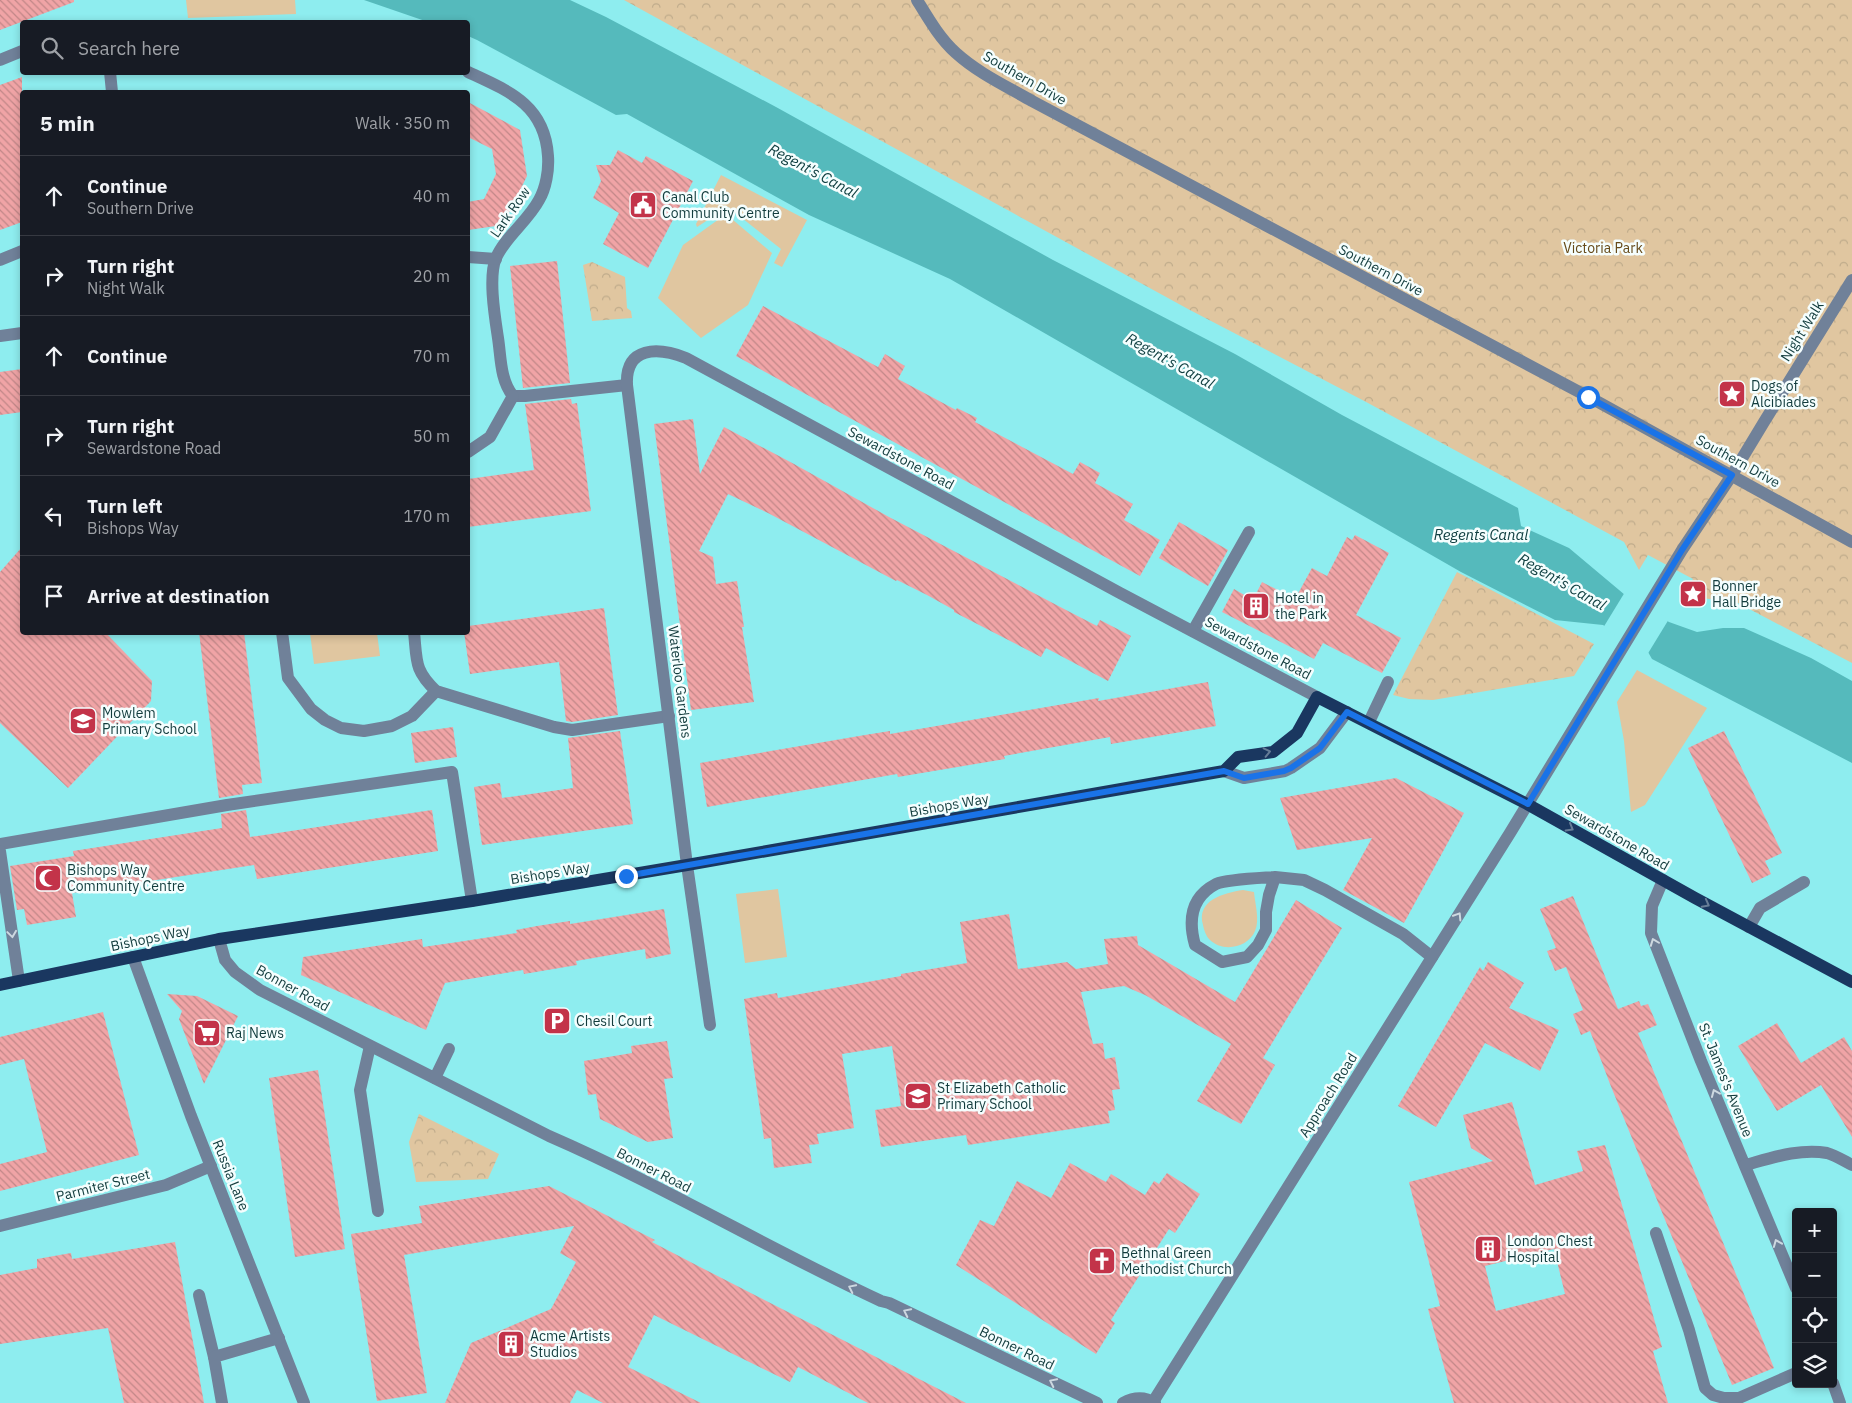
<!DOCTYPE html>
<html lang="en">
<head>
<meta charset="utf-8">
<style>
	body { margin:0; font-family:"IBM Plex Sans",sans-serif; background:#20242c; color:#f1f3f6 }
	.controls { position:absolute; right:15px; bottom:15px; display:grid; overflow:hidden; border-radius:5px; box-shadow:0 2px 8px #0003 }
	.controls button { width:45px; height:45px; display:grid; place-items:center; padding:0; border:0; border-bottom:1px solid #363941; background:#171b24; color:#f1f3f6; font:25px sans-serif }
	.stop { position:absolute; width:15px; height:15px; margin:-11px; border:4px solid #1a73e8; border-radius:50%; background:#fff }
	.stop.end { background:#1a73e8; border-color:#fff; box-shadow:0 1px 5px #0008 }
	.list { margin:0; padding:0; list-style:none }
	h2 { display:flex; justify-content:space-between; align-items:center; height:65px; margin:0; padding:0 20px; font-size:21px }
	h2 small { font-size:16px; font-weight:400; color:#9ea1a6 }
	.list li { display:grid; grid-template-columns:32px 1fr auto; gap:15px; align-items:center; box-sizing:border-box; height:80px; padding:0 20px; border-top:1px solid #363941 }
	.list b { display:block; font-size:19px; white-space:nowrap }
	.list p { margin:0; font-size:16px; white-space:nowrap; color:#9ea1a6 }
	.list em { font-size:16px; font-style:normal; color:#9ea1a6 }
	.icon { flex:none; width:28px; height:28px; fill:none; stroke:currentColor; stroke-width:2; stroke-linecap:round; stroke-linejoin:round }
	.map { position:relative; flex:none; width:1852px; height:1403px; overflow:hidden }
	.search { position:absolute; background:#171b24; box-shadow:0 2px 8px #0003; left:20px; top:20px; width:450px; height:55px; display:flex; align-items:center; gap:12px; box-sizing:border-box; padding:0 18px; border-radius:5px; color:#9ea1a6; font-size:19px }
	.panel { position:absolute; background:#171b24; box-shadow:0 2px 8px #0003; left:20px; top:90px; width:450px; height:545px; border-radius:5px }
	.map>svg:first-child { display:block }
	.green { fill:#e0c6a0 }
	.park { fill:url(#park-crowns) }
	.water { fill:#55babc }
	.pier { fill:#8eedef }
	.building { fill:url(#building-back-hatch); fill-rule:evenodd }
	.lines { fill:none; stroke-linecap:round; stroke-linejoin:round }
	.minor { stroke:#708199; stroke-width:12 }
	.major { stroke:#1a3760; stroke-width:12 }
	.oneway { stroke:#677d97 }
	.oneway2 { stroke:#cdd8e0 }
	.route { stroke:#1a73e8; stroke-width:6 }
	.labels { text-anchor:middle; stroke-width:5; stroke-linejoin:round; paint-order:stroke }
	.street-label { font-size:14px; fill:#123c3d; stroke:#f5fefe }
	.poi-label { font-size:14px; fill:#123c3d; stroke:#f5fefe; text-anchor:start }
	.park-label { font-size:14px; fill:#664a19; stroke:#f5fefe }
	.water-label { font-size:15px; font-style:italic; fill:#114042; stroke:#f5fefe }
</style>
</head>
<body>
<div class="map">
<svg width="1852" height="1403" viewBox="0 0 1852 1403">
	<defs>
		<pattern id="park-crowns" width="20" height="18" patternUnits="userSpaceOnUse" patternTransform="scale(1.25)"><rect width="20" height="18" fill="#e0c6a0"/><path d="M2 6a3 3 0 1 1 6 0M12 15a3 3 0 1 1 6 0" fill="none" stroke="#bfab8b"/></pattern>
		<pattern id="building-back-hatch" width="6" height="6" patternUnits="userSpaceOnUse" patternTransform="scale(1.25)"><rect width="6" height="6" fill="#f0a4a6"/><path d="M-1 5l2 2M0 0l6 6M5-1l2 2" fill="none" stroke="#c18788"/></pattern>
	</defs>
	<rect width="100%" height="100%" fill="#8eedef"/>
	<g class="green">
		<polygon points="186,0 295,0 296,14 188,18"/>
		<polygon points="721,175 807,220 782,267 774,263 781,249 728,207 697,227 696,224"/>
		<polygon points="726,214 772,253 748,305 701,338 658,298 683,245"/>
		<polygon points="310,633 377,633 380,656 314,664"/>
		<polygon points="1637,670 1707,708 1645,805 1631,812 1624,741 1617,702"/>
		<polygon points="778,889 787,957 745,963 736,894"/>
		<path d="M1243 890 1254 892C1255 904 1260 920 1255 931 1248 948 1222 953 1209 939 1206 936 1204 930 1203 925 1196 900 1224 893 1243 890Z"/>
	</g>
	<g class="park">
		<polygon points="624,0 1852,0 1852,663 1736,602 1683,596 1693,579 1648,555 1639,570 1624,542 1368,403 1188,309"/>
		<polygon points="592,262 625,277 627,308 631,311 632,318 592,321 583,265"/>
		<polygon points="1457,572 1594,644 1574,676 1433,700 1409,699 1393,695"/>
		<polygon points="419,1114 499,1154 488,1179 416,1182 409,1142"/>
	</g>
	<polygon class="water" points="364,0 570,0 606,17 776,107 1053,260 1235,354 1342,415 1518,508 1521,526 1569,548 1625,595 1669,622 1697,632 1723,628 1744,628 1811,658 1852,681 1852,763 1652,659 1648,652 1603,625 1555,620 1461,572 950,279 809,215 627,114 616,115 477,40 468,36 468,22 428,22"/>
	<polygon class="pier" points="1625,592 1669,619 1647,655 1603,628"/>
	<g class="building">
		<polygon points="0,0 74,0 74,2 0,30"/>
		<polygon points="22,77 22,222 0,230 0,85"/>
		<polygon points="468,102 520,130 527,176 503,225 468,230 468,202 484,199 496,174 492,149 468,137"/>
		<polygon points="618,150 642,163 646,156 693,181 648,268 603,244 619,213 593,198 601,181 596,165 610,165"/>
		<polygon points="557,261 570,383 523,388 510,266"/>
		<polygon points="763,306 878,367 885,354 905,366 898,379 956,410 957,408 977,418 975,422 1073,474 1080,462 1100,473 1095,483 1133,504 1124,520 1160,540 1140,576 736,356"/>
		<polygon points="22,369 22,412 0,415 0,372"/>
		<polygon points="571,399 572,404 577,403 591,511 468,527 468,479 534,470 525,404"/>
		<polygon points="693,419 700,474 724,427 794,464 889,517 1066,610 1097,626 1100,620 1131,636 1108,681 1046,648 1041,657 954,612 954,610 927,595 897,580 896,581 768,513 728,494 699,551 713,557 716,584 737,581 744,627 742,627 754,702 691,710 654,424"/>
		<polygon points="1179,522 1228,550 1208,586 1159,558"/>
		<polygon points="1355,535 1389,553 1356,615 1401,638 1382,673 1323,643 1314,659 1222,612 1234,589 1253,600 1262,582 1295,599 1312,568 1327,576 1347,537 1352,540"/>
		<polygon points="22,547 22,632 105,632 152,681 151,701 68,788 0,723 0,572"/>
		<polygon points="604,608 618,715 572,722 566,721 559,662 470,674 464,632 468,632 468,626"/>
		<polygon points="199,632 244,632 262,783 242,785 243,794 219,798"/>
		<polygon points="1208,682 1216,726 1111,744 1110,737 1004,756 1005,759 898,777 897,774 707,807 700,763 865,735 890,731 890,734 1099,698 1098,701"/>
		<polygon points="453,727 457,757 415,763 411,733"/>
		<polygon points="620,731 633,824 482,845 474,787 500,783 502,798 573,788 568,738"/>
		<polygon points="1724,731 1782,853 1765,861 1771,874 1752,883 1688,748"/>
		<polygon points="1396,778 1464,813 1404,923 1343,890 1372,838 1297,850 1280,798"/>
		<polygon points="246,810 250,837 432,810 438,851 257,879 254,865 72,893 76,917 27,925 24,909 17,910 10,866 74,856 73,851 222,828 221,814"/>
		<polygon points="1573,896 1618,1009 1639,1001 1641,1006 1648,1004 1657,1025 1638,1033 1774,1368 1732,1385 1610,1084 1590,1031 1581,1035 1573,1014 1583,1010 1566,967 1555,971 1547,951 1556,948 1540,909"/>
		<polygon points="1296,900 1342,928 1263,1058 1275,1065 1241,1124 1197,1101 1231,1044 1145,995 1124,986 1081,992 1093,1044 1103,1043 1105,1059 1115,1057 1120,1089 1112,1090 1115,1110 1108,1111 1110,1123 968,1145 966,1135 881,1147 875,1110 901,1106 892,1046 842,1054 854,1128 817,1134 819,1144 809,1145 812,1163 774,1168 771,1138 764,1139 744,999 777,993 778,998 901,976 901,974 967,963 960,922 1009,914 1018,969 1067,962 1076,969 1108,964 1104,939 1137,936 1138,945 1235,1002"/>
		<polygon points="664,909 671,954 646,959 645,949 576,961 577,965 524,974 523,970 445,983 426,1030 301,975 303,957 422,939 423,947 458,942 517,933 516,930 537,926 570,921 570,924"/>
		<polygon points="1488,962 1524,983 1509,1008 1559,1030 1540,1071 1485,1043 1436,1127 1398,1106 1480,967 1483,971"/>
		<polygon points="167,994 197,996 238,1016 204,1084 179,1019 182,1011"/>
		<polygon points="103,1012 139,1155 0,1191 0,1164 47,1152 24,1059 0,1065 0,1037"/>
		<polygon points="1777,1023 1801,1063 1844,1037 1852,1051 1852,1137 1821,1085 1777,1111 1738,1046"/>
		<polygon points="667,1041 673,1078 664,1079 673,1138 648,1142 600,1119 596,1094 588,1095 584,1061 632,1053 631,1046"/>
		<polygon points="318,1070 345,1249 295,1257 269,1078"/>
		<path d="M1512 1102 1535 1185 1583 1171 1577 1151 1605 1145 1662 1347 1653 1351 1668 1403H1454L1428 1309 1440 1306 1409 1182 1493 1161 1471 1148 1463 1115ZM1554 1249 1565 1294 1496 1311 1485 1266Z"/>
		<polygon points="1070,1163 1106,1182 1111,1174 1145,1195 1154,1181 1159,1184 1167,1173 1200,1194 1175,1233 1169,1229 1111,1320 1115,1323 1096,1354 956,1265 980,1220 994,1226 1017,1181 1051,1198"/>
		<polygon points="549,1186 655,1240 652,1242 700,1267 966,1403 868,1403 798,1367 790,1382 654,1315 628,1367 701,1403 603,1403 577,1390 570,1403 445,1403 471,1343 551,1309 576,1262 560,1253 574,1226 404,1255 427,1393 377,1401 351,1234 422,1223 419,1206"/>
		<polygon points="175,1242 204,1403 124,1403 108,1328 0,1344 0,1275 37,1268 37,1259 71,1253 72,1259"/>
	</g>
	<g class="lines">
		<g class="minor">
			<path d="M917 0C928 18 940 39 956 53 978 73 1006 86 1032 101L1600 403 1852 542"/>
			<polyline points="0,60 22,51"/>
			<polyline points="110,72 112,92"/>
			<path d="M468 72C509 91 545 105 548 156 549 170 546 188 539 200 528 221 505 237 496 258 488 277 495 318 498 338 501 357 500 380 513 396H525L627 385"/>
			<polyline points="468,257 496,259"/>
			<polyline points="0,260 22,251"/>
			<polyline points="0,336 22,333"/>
			<polyline points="468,452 490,437 513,396"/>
			<polyline points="1193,631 1249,532"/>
			<polyline points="282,632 288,678 311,709 325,720 341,728 364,731 392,726 412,716 436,691"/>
			<path d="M414 632C417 661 414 670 436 691L554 727 572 730 669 716"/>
			<polyline points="1369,722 1388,682"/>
			<polyline points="1224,771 1244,778 1285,771 1291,768 1320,748 1347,712"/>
			<polyline points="0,844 227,805 452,772 472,901"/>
			<polyline points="0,851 19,981"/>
			<path d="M1275 877C1261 878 1228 879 1216 884 1191 897 1188 920 1195 945L1222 962 1247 957 1258 945 1266 930V912L1269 895 1275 877 1304 880 1325 890 1403 934 1432 957"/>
			<polyline points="1663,880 1652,906 1651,933 1701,1061 1796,1288"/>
			<polyline points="1749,927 1760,908 1804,882"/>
			<path d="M219 939 225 960 235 972 260 990 549 1136C662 1185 769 1249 881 1301L889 1303 1097 1403"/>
			<polyline points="133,957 191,1116 304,1403"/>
			<path d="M710 1025 687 865 627 385C625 346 658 347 686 358L1120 593 1317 697"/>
			<polyline points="370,1046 360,1090 378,1211"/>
			<polyline points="435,1078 449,1049"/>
			<path d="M1745 1165C1771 1158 1800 1148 1827 1153 1835 1155 1844 1161 1852 1165"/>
			<polyline points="0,1226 166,1185 211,1166"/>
			<polyline points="1656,1233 1689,1330 1705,1388 1713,1395 1724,1398 1739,1398 1796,1373"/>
			<polyline points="199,1295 214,1357"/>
			<polyline points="1833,1383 1840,1403"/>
			<polyline points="1153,1402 1510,833 1682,550 1732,475 1764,422 1852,280"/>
			<polyline points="222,1403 214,1357 279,1338"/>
			<path d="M1123 1403C1134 1397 1144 1396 1155 1403"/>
		</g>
		<polyline class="major" points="0,985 219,939 472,901 687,865 1224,771 1238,757 1273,752 1297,733 1317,697 1527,804 1695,898 1852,982"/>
	</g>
	<defs><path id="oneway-chevron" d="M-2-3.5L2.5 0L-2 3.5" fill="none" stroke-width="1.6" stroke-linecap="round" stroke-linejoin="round" transform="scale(1.25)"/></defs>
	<g class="oneway">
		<use href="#oneway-chevron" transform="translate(1267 752) rotate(-13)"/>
		<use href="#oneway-chevron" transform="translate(1570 828) rotate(30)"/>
		<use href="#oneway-chevron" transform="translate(1706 904) rotate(28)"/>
	</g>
	<g class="oneway2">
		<use href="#oneway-chevron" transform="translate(1458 916) rotate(-58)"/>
		<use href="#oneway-chevron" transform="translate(12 934) rotate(82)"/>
		<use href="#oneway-chevron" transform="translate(1654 942) rotate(-111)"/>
		<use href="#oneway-chevron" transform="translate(1715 1093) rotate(-113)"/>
		<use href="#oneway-chevron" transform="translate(1777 1243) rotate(-112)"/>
		<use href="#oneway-chevron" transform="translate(852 1288) rotate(-154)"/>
		<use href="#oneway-chevron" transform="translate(907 1312) rotate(-154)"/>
		<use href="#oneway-chevron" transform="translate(1053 1382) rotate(-154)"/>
	</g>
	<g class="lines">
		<polyline class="route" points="626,876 1224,771 1244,778 1284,771 1291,768 1320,748 1347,712 1528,804 1682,550 1732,475 1588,397"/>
	</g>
	<defs>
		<g id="civic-square" transform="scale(1.4375)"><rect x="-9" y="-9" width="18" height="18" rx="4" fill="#c33349" stroke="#f5fefe"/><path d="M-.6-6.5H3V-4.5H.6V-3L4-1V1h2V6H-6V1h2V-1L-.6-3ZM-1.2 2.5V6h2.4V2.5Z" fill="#fff"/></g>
		<g id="sight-square" transform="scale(1.4375)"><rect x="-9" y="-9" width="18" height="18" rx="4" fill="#c33349" stroke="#f5fefe"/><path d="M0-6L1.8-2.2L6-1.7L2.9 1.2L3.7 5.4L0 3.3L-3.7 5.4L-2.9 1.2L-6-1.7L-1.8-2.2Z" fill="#fff"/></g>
		<g id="building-square" transform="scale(1.4375)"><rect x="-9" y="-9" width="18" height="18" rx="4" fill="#c33349" stroke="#f5fefe"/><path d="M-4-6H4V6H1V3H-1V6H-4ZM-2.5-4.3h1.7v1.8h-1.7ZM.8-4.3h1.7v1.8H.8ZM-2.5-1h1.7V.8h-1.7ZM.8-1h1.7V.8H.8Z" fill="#fff"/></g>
		<g id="school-square" transform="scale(1.4375)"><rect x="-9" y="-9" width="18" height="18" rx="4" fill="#c33349" stroke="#f5fefe"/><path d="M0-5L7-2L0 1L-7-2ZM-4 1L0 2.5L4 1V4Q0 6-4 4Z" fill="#fff"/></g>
		<g id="mosque-square" transform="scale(1.4375)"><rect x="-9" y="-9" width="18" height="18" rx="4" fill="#c33349" stroke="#f5fefe"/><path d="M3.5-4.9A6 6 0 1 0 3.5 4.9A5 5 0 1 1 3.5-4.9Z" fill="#fff"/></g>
		<g id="parking-square" transform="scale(1.4375)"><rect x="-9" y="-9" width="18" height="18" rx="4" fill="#c33349" stroke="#f5fefe"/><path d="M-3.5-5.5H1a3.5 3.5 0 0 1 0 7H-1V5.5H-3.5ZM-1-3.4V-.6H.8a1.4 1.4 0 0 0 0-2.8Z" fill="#fff"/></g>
		<g id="supermarket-square" transform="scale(1.4375)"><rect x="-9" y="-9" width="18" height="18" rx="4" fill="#c33349" stroke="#f5fefe"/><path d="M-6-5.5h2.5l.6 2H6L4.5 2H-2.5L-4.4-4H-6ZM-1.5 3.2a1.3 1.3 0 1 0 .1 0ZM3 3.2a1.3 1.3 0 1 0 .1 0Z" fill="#fff"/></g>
		<g id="church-square" transform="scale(1.4375)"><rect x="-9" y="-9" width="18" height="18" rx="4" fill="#c33349" stroke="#f5fefe"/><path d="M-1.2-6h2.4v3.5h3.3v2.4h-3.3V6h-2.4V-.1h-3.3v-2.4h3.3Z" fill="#fff"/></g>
	</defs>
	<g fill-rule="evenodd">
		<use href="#civic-square" x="643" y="205"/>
		<use href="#sight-square" x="1732" y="394"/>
		<use href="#sight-square" x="1693" y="594"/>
		<use href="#building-square" x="1256" y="606"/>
		<use href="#school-square" x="83" y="721"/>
		<use href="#mosque-square" x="48" y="878"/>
		<use href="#parking-square" x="557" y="1021"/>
		<use href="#supermarket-square" x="207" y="1033"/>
		<use href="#school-square" x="918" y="1096"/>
		<use href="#building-square" x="1488" y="1249"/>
		<use href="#church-square" x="1102" y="1261"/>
		<use href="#building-square" x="511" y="1344"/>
	</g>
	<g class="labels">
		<g class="street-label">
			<text transform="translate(1025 78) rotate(30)" y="5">Southern Drive</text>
			<text transform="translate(510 212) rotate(-55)" y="5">Lark Row</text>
			<text transform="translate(1381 270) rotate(28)" y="5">Southern Drive</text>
			<text transform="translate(1802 331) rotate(-58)" y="5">Night Walk</text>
			<text transform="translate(901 458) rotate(28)" y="5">Sewardstone Road</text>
			<text transform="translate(1738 461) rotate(29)" y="5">Southern Drive</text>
			<text transform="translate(1258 648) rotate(28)" y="5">Sewardstone Road</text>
			<text transform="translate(680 682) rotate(83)" y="5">Waterloo Gardens</text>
			<text transform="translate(949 805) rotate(-10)" y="5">Bishops Way</text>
			<text transform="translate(1617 837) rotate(30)" y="5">Sewardstone Road</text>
			<text transform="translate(550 873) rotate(-9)" y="5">Bishops Way</text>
			<text transform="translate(150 938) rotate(-12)" y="5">Bishops Way</text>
			<text transform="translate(293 988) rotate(29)" y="5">Bonner Road</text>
			<text transform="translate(1726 1080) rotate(68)" y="5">St. James's Avenue</text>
			<text transform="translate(1328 1095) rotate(-58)" y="5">Approach Road</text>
			<text transform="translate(654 1170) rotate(27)" y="5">Bonner Road</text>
			<text transform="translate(231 1175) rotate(68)" y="5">Russia Lane</text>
			<text transform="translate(103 1185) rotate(-14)" y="5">Parmiter Street</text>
			<text transform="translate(1017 1348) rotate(26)" y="5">Bonner Road</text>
		</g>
		<g class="poi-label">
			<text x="662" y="202">Canal Club<tspan x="662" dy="16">Community Centre</tspan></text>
			<text x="1751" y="391">Dogs of<tspan x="1751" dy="16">Alcibiades</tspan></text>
			<text x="1712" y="591">Bonner<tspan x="1712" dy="16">Hall Bridge</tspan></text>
			<text x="1275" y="603">Hotel in<tspan x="1275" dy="16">the Park</tspan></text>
			<text x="102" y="718">Mowlem<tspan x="102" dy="16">Primary School</tspan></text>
			<text x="67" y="875">Bishops Way<tspan x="67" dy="16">Community Centre</tspan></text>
			<text x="576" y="1026">Chesil Court</text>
			<text x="226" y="1038">Raj News</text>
			<text x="937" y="1093">St Elizabeth Catholic<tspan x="937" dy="16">Primary School</tspan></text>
			<text x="1507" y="1246">London Chest<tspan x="1507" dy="16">Hospital</tspan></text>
			<text x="1121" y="1258">Bethnal Green<tspan x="1121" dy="16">Methodist Church</tspan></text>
			<text x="530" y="1341">Acme Artists<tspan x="530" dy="16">Studios</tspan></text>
		</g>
		<g class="park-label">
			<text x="1603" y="253">Victoria Park</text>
		</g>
		<g class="water-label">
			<text transform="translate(813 171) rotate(28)" y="5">Regent's Canal</text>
			<text transform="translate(1170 361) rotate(29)" y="5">Regent's Canal</text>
			<text x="1481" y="540">Regents Canal</text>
			<text transform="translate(1562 582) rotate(30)" y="5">Regent's Canal</text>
		</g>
	</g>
</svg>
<div class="controls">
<button>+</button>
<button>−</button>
<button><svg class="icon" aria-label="locate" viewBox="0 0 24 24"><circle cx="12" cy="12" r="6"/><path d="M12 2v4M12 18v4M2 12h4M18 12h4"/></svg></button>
<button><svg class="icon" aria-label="layers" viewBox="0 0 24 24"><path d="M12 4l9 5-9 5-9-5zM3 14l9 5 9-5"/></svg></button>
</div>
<div class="stop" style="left:1588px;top:397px"></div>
<div class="stop end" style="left:626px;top:876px"></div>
<div class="search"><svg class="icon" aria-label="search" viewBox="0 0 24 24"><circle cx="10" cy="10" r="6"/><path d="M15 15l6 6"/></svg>Search here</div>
<section class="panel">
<h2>5 min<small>Walk · 350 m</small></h2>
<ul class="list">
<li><svg class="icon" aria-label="ahead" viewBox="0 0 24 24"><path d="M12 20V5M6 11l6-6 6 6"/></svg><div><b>Continue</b><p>Southern Drive</p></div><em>40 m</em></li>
<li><svg class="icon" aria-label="right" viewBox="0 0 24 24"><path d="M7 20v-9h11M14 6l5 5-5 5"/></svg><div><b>Turn right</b><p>Night Walk</p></div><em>20 m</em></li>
<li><svg class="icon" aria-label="ahead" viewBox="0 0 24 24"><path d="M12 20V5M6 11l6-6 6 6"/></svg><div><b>Continue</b></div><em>70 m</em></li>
<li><svg class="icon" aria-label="right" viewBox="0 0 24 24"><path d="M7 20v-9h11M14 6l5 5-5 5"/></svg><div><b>Turn right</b><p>Sewardstone Road</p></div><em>50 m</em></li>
<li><svg class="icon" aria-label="left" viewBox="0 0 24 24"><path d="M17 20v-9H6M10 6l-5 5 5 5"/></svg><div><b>Turn left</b><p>Bishops Way</p></div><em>170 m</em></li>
<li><svg class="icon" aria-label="arrive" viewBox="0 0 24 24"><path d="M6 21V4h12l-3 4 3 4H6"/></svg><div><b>Arrive at destination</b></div></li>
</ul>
</section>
</div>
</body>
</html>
